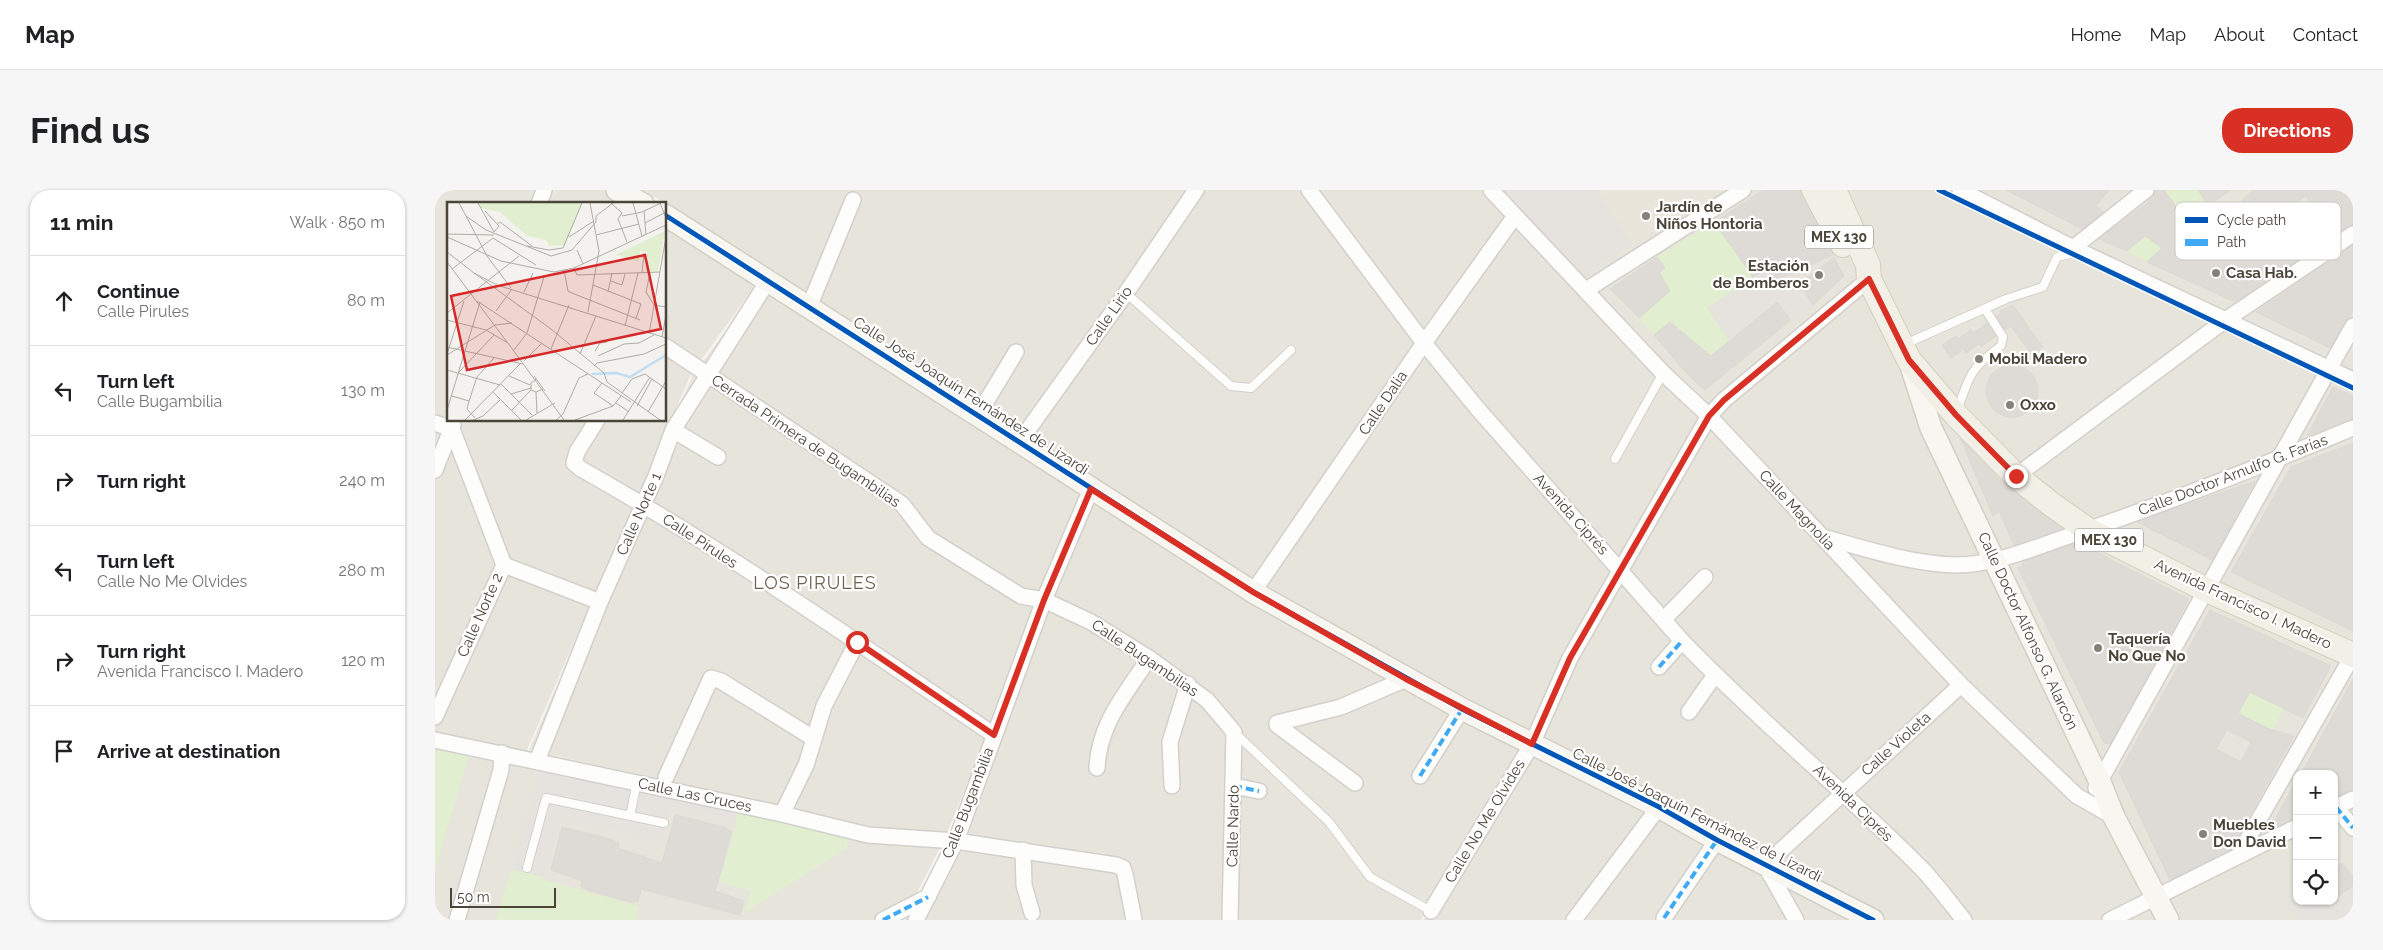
<!DOCTYPE html>
<html lang="en">
<head>
<meta charset="utf-8">
<style>
	body { margin:0; font-family:Raleway,sans-serif; background:#f6f6f6; color:#202124 }
	.controls { position:absolute; right:15px; bottom:15px; display:grid; overflow:hidden; border-radius:10px; box-shadow:0 1px 4px #0004 }
	.controls button { width:45px; height:45px; display:grid; place-items:center; padding:0; border:0; border-bottom:1px solid #e0e0e0; background:#fff; color:#202124; font:25px sans-serif }
	.scale { position:absolute; left:15px; bottom:12px; width:106px; box-sizing:border-box; padding-left:5px; border:2px solid #4b4439; border-top:0; font-size:14px; line-height:18px; white-space:nowrap; color:#4b4439; -webkit-text-stroke:4px #fff; paint-order:stroke }
	.stop { position:absolute; width:15px; height:15px; margin:-11px; border:4px solid #d93025; border-radius:50%; background:#fff }
	.stop.end { background:#d93025; border-color:#fff; box-shadow:0 1px 5px #0008 }
	.list { margin:0; padding:0; list-style:none }
	h2 { display:flex; justify-content:space-between; align-items:center; height:65px; margin:0; padding:0 20px; font-size:21px }
	h2 small { font-size:16px; font-weight:400; color:#757577 }
	.list li { display:grid; grid-template-columns:32px 1fr auto; gap:15px; align-items:center; box-sizing:border-box; height:90px; padding:0 20px; border-top:1px solid #e0e0e0 }
	.list b { display:block; font-size:19px; white-space:nowrap }
	.list p { margin:0; font-size:16px; white-space:nowrap; color:#757577 }
	.list em { font-size:16px; font-style:normal; color:#757577 }
	.icon { flex:none; width:28px; height:28px; fill:none; stroke:currentColor; stroke-width:2; stroke-linecap:round; stroke-linejoin:round }
	.map { position:relative; flex:none; width:1918px; height:730px; overflow:hidden; border-radius:20px }
	header { display:flex; align-items:center; gap:30px; box-sizing:border-box; height:70px; padding:0 25px; background:#fff; border-bottom:1px solid #e0e0e0 }
	header strong { font-size:24px }
	nav { display:flex; gap:28px; margin-inline-start:auto; font-size:18px }
	.intro { display:flex; align-items:center; justify-content:space-between; box-sizing:border-box; height:120px; padding:0 30px }
	h1 { margin:0; font-size:35px }
	.button { padding:12px 22px; border-radius:20px; background:#d93025; color:#fff; font-size:18px; font-weight:700 }
	main { display:flex; gap:30px; padding:0 30px }
	aside { flex:1; background:#fff; border-radius:20px; box-shadow:0 1px 4px #0004 }
	.map>svg:first-child { display:block }
	.residential { fill:#e7e4dc; fill-rule:evenodd }
	.industrial { fill:#e6e2de }
	.education { fill:#eae5da }
	.green { fill:#e1eecf }
	.parking { fill:#e6e3df }
	.building { fill:#dedbd6; stroke:#dcd9d4; fill-rule:evenodd }
	.lines { fill:none; stroke-linecap:round; stroke-linejoin:round }
	.lane-casing { stroke:#d2d0cb; stroke-width:10 }
	.street-casing { stroke:#d2d0cb; stroke-width:18 }
	.secondary-casing { stroke:#d3cfc5; stroke-width:24 }
	.primary-casing { stroke:#d6cebb; stroke-width:26 }
	.lane { stroke:#fdfdfc; stroke-width:8 }
	.street { stroke:#fdfdfc; stroke-width:15 }
	.secondary { stroke:#f7f6f1; stroke-width:21 }
	.primary { stroke:#f2efe6; stroke-width:24 }
	.quiet { stroke:#3fa9f5; stroke-width:4; stroke-dasharray:8 4; stroke-linecap:butt }
	.cycleway-casing { stroke:#fff; stroke-width:8 }
	.cycleway { stroke:#0057b8; stroke-width:5 }
	.route { stroke:#d93025; stroke-width:6 }
	.poi-dot { fill:#868178; stroke:#fff; stroke-width:2 }
	.labels { text-anchor:middle; stroke-width:4.5; stroke-linejoin:round; paint-order:stroke }
	.shield { fill:#fff; stroke:#817c74; stroke-width:1 }
	.shield-label { font-size:14px; font-weight:bold; fill:#4b4439 }
	.poi-label { font-size:15px; font-weight:bold; fill:#4b4439; stroke:#fff; text-anchor:start }
	.street-label { font-size:15px; fill:#4b4439; stroke:#fff }
	.quarter-label { font-size:18px; letter-spacing:1px; fill:#6e6250; stroke:#fff }
	.inset-river { fill:none; stroke:#c0ddf1; stroke-width:2.5 }
	.inset-road { fill:none; stroke:#b0aca6; stroke-width:1 }
	.view { fill:#d62828; fill-opacity:0.15; stroke:#d62828; stroke-width:2.5 }
	.inset-edge { fill:none; stroke:#4b4439; stroke-width:2.5 }
	.key { fill:#fff; stroke:#c9c7c4; stroke-width:1 }
	.key-label { font-size:14px; fill:#4b4439 }
</style>
</head>
<body>
<header>
<strong>Map</strong>
<nav><a>Home</a><a>Map</a><a>About</a><a>Contact</a></nav>
</header>
<div class="intro"><h1>Find us</h1><a class="button">Directions</a></div>
<main>
<aside>
<h2>11 min<small>Walk · 850 m</small></h2>
<ul class="list">
<li><svg class="icon" aria-label="ahead" viewBox="0 0 24 24"><path d="M12 20V5M6 11l6-6 6 6"/></svg><div><b>Continue</b><p>Calle Pirules</p></div><em>80 m</em></li>
<li><svg class="icon" aria-label="left" viewBox="0 0 24 24"><path d="M17 20v-9H6M10 6l-5 5 5 5"/></svg><div><b>Turn left</b><p>Calle Bugambilia</p></div><em>130 m</em></li>
<li><svg class="icon" aria-label="right" viewBox="0 0 24 24"><path d="M7 20v-9h11M14 6l5 5-5 5"/></svg><div><b>Turn right</b></div><em>240 m</em></li>
<li><svg class="icon" aria-label="left" viewBox="0 0 24 24"><path d="M17 20v-9H6M10 6l-5 5 5 5"/></svg><div><b>Turn left</b><p>Calle No Me Olvides</p></div><em>280 m</em></li>
<li><svg class="icon" aria-label="right" viewBox="0 0 24 24"><path d="M7 20v-9h11M14 6l5 5-5 5"/></svg><div><b>Turn right</b><p>Avenida Francisco I. Madero</p></div><em>120 m</em></li>
<li><svg class="icon" aria-label="arrive" viewBox="0 0 24 24"><path d="M6 21V4h12l-3 4 3 4H6"/></svg><div><b>Arrive at destination</b></div></li>
</ul>
</aside>
<div class="map">
<svg width="1918" height="730" viewBox="0 0 1918 730">
	<rect width="100%" height="100%" fill="#f4f2ee"/>
	<g class="residential">
		<polygon points="0,0 196,0 225,14 14,14 14,230 230,230 230,16 330,82 256,184 91,562 436,639 512,644 468,730 0,730"/>
		<polygon points="205,0 761,0 589,253 235,15"/>
		<path d="M763 0H1918V730H989L996 714 938 686 894 631 800 541 773 508 610 410 658 298 590 254ZM1862 584H1899V711H1862Z"/>
		<polygon points="334,83 652,298 606,411 751,494 893,633 934,689 993,715 986,730 471,730 518,639 567,509 512,643 438,637 94,560 258,185"/>
	</g>
	<polygon class="industrial" points="1333,78 1337,92 1357,83 1378,115 1356,130 1341,112 1294,150 1271,118"/>
	<polygon class="education" points="1162,0 1289,0 1197,53"/>
	<g class="green">
		<polygon points="1730,0 1763,0 1774,17 1743,43 1726,33 1743,19"/>
		<polygon points="1279,32 1318,87 1272,118 1294,150 1276,166 1235,132 1219,145 1204,128 1235,101 1224,82 1230,78 1222,67"/>
		<polygon points="1710,46 1727,58 1712,72 1692,61"/>
		<polygon points="1815,502 1849,519 1838,540 1803,523"/>
		<polygon points="0,560 34,565 0,680"/>
		<polygon points="303,619 412,644 412,658 309,723 316,701 284,692 302,632 300,629"/>
		<polygon points="76,679 108,687 107,689 203,716 201,730 61,730"/>
	</g>
	<g class="parking">
		<polygon points="1058,0 1162,0 1197,53 1144,89"/>
		<polygon points="106,578 303,619 300,629 236,616 227,651 125,628 108,687 76,679"/>
		<polygon points="1918,696 1918,730 1862,730 1849,703 1862,699 1862,711 1899,711"/>
	</g>
	<g class="building">
		<polygon points="1328,0 1365,0 1398,65 1337,92 1333,78 1318,87 1279,32"/>
		<polygon points="1571,0 1674,0 1661,16 1669,22 1647,39"/>
		<polygon points="1720,0 1729,0 1743,19 1737,24 1767,48 1784,32 1790,39 1816,23 1807,10 1818,0 1918,0 1918,35 1899,45 1871,6 1845,23 1872,64 1800,112 1712,72 1727,58 1710,46 1692,61 1664,49 1712,13"/>
		<polygon points="1763,0 1796,0 1773,15"/>
		<polygon points="1918,55 1918,121 1895,158 1821,122"/>
		<polygon points="1222,67 1230,78 1224,82 1235,101 1204,128 1175,99"/>
		<polygon points="1399,67 1409,86 1378,115 1364,94"/>
		<polygon points="1342,112 1356,130 1270,200 1254,186 1219,145 1235,132 1276,166"/>
		<polygon points="1578,115 1608,157 1596,164 1576,136 1570,140 1561,126 1567,123 1565,121"/>
		<polygon points="1552,133 1561,146 1546,157 1544,154 1531,163 1529,159 1516,168 1507,155 1521,146 1523,149 1536,140 1538,143"/>
		<circle cx="1577" cy="201" r="26"/>
		<polygon points="1898,197 1918,206 1918,229 1872,246"/>
		<polygon points="1525,248 1572,297 1627,338 1579,355 1564,321 1558,326"/>
		<polygon points="1918,253 1918,441 1796,382 1856,277"/>
		<polygon points="1820,291 1777,370 1702,332 1735,320"/>
		<polygon points="1646,352 1676,370 1754,409 1675,554 1669,553 1583,378 1588,376 1587,372"/>
		<path d="M1775 420 1896 476 1868 528 1815 502 1803 523 1834 539 1859 546 1796 659 1735 690 1684 582ZM1792 540 1816 552 1806 572 1781 559Z"/>
		<polygon points="1918,489 1918,600 1899,608 1899,584 1866,584"/>
		<polygon points="1862,590 1862,628 1834,641 1846,618"/>
		<polygon points="240,625 292,638 291,639 297,641 280,701 309,711 305,725 206,699 203,712 195,712 152,700 146,696 147,691 116,680 127,637 179,650 179,652 184,653 183,658 227,673"/>
		<polygon points="1907,673 1918,686 1918,696 1899,709 1899,681"/>
	</g>
	<g class="lines">
		<g class="lane-casing">
			<g id="lane">
				<polyline points="691,103 796,196 816,198 856,160"/>
				<polyline points="1468,155 1571,109 1608,97 1622,67 1634,64 1638,58"/>
				<path d="M1522 221C1535 184 1535 179 1566 156L1568 147 1550 119"/>
				<polyline points="1180,269 1228,183"/>
				<polyline points="800,543 894,632 935,687 996,721"/>
				<polyline points="195,626 202,592"/>
				<polyline points="92,678 111,608 229,633"/>
			</g>
		</g>
		<g class="street-casing">
			<g id="street">
				<path d="M874 0 989 153 1042 218 1247 451C1324 531 1410 601 1488 680 1503 696 1515 713 1529 730"/>
				<polyline points="1056,0 1228,183 1274,226 1526,495 1642,606 1679,627"/>
				<polyline points="1525,0 1638,58 1918,190"/>
				<polyline points="104,14 109,0"/>
				<polyline points="1638,58 1711,0"/>
				<polyline points="1151,100 1308,0"/>
				<polyline points="374,117 418,10"/>
				<polyline points="230,156 467,314 493,348 586,406 609,410 656,432 714,468 772,510 799,542 795,730"/>
				<polyline points="543,225 581,162"/>
				<path d="M162 230 142 262 139 273 146 279C288 359 424 453 559 545"/>
				<polyline points="0,233 17,239 69,375"/>
				<polyline points="238,240 283,267"/>
				<polyline points="585,251 691,103 761,0"/>
				<polyline points="0,280 18,235"/>
				<polyline points="1581,286 1789,131 1918,44"/>
				<path d="M1388 347C1431 359 1477 374 1521 375 1559 375 1596 359 1631 347 1728 315 1824 277 1918 238"/>
				<polyline points="69,375 165,412"/>
				<polyline points="818,402 989,153 1080,26"/>
				<polyline points="1229,429 1270,387"/>
				<polyline points="1224,477 1247,451"/>
				<polyline points="1254,522 1280,485"/>
				<polyline points="0,527 69,375"/>
				<polyline points="0,550 347,624 433,645 521,651 681,675 688,678 690,684 699,730"/>
				<polyline points="102,571 165,412 221,286 238,240 333,91"/>
				<path d="M662 578C664 533 691 504 714 468"/>
				<polyline points="985,586 1027,519"/>
				<polyline points="231,587 276,488 286,491 378,548"/>
				<polyline points="920,593 842,535 842,533 906,517 971,489"/>
				<polyline points="737,596 735,552 753,494"/>
				<polyline points="799,596 824,601"/>
				<polyline points="1661,598 1918,136"/>
				<polyline points="1901,617 1918,638"/>
				<polyline points="1899,618 1918,609"/>
				<polyline points="347,624 371,575 389,516 422,452"/>
				<polyline points="588,660 589,695 597,723"/>
				<polyline points="1803,666 1918,465"/>
				<polyline points="996,721 1097,554 1135,468 1274,226 1289,210 1434,89"/>
				<polyline points="1229,728 1282,650"/>
				<polyline points="22,730 66,580 67,563"/>
				<polyline points="448,730 493,707"/>
				<polyline points="481,730 521,651 609,410 656,299"/>
				<polyline points="1139,730 1224,617"/>
				<polyline points="1361,730 1330,675 1526,495"/>
				<polyline points="1675,730 1862,637"/>
			</g>
		</g>
		<g class="secondary-casing">
			<g id="secondary">
				<polyline points="182,0 208,14"/>
				<polyline points="230,25 818,402 1027,519 1224,617 1282,650 1438,730"/>
				<polyline points="1475,173 1496,238 1665,592 1679,627 1733,730"/>
			</g>
		</g>
		<g class="primary-casing">
			<g id="primary">
				<polyline points="1379,0 1408,55"/>
				<polyline points="1399,0 1433,75 1434,89 1474,170 1521,225 1581,286 1616,314 1653,340 1772,400 1918,465"/>
			</g>
		</g>
		<use href="#lane" class="lane"/>
		<use href="#street" class="street"/>
		<use href="#secondary" class="secondary"/>
		<use href="#primary" class="primary"/>
		<g class="quiet">
			<polyline points="1224,477 1247,451"/>
			<polyline points="985,586 1027,519"/>
			<polyline points="799,596 824,601"/>
			<polyline points="1901,617 1918,638"/>
			<polyline points="1229,728 1282,650"/>
			<polyline points="448,730 493,707"/>
		</g>
		<g class="cycleway-casing">
			<g id="cycleway">
				<polyline points="1504,0 1918,198"/>
				<polyline points="230,25 818,402 1027,519 1224,617 1282,650 1438,730"/>
			</g>
		</g>
		<use href="#cycleway" class="cycleway"/>
	</g>
	<g class="lines">
		<polyline class="route" points="422,452 559,545 609,410 656,299 818,402 971,489 1097,554 1135,468 1274,226 1289,210 1434,89 1474,170 1521,225 1581,286"/>
	</g>
	<g class="poi-dot">
		<circle cx="1211" cy="26" r="5"/>
		<circle cx="1781" cy="83" r="5"/>
		<circle cx="1384" cy="85" r="5"/>
		<circle cx="1544" cy="169" r="5"/>
		<circle cx="1575" cy="215" r="5"/>
		<circle cx="1663" cy="458" r="5"/>
		<circle cx="1768" cy="644" r="5"/>
	</g>
	<g class="labels">
		<g class="shield">
			<rect x="1370" y="35.5" width="68" height="23" rx="4"/>
			<rect x="1640" y="338.5" width="68" height="23" rx="4"/>
		</g>
		<g class="shield-label">
			<text x="1404" y="52">MEX 130</text>
			<text x="1674" y="355">MEX 130</text>
		</g>
		<g class="poi-label">
			<text x="1221" y="22">Jardín de<tspan x="1221" dy="17">Niños Hontoria</tspan></text>
			<text x="1374" y="81" text-anchor="end">Estación<tspan x="1374" dy="17">de Bomberos</tspan></text>
			<text x="1791" y="88">Casa Hab.</text>
			<text x="1554" y="174">Mobil Madero</text>
			<text x="1585" y="220">Oxxo</text>
			<text x="1673" y="454">Taquería<tspan x="1673" dy="17">No Que No</tspan></text>
			<text x="1778" y="640">Muebles<tspan x="1778" dy="17">Don David</tspan></text>
		</g>
		<g class="street-label">
			<text transform="translate(674 126) rotate(-55)" y="5">Calle Lirio</text>
			<text transform="translate(536 206) rotate(33)" y="5">Calle José Joaquín Fernández de Lizardi</text>
			<text transform="translate(948 213) rotate(-56)" y="5">Calle Dalia</text>
			<text transform="translate(371 251) rotate(34)" y="5">Cerrada Primera de Bugambilias</text>
			<text transform="translate(1798 285) rotate(-21)" y="5">Calle Doctor Arnulfo G. Farías</text>
			<text transform="translate(1362 320) rotate(47)" y="5">Calle Magnolia</text>
			<text transform="translate(204 324) rotate(-66)" y="5">Calle Norte 1</text>
			<text transform="translate(1136 324) rotate(48)" y="5">Avenida Ciprés</text>
			<text transform="translate(265 351) rotate(33)" y="5">Calle Pirules</text>
			<text transform="translate(1808 414) rotate(25)" y="5">Avenida Francisco I. Madero</text>
			<text transform="translate(45 425) rotate(-66)" y="5">Calle Norte 2</text>
			<text transform="translate(1593 441) rotate(65)" y="5">Calle Doctor Alfonso G. Alarcón</text>
			<text transform="translate(710 468) rotate(34)" y="5">Calle Bugambilias</text>
			<text transform="translate(1461 554) rotate(-42)" y="5">Calle Violeta</text>
			<text transform="translate(260 605) rotate(12)" y="5">Calle Las Cruces</text>
			<text transform="translate(533 613) rotate(-69)" y="5">Calle Bugambilia</text>
			<text transform="translate(1418 613) rotate(44)" y="5">Avenida Ciprés</text>
			<text transform="translate(1262 625) rotate(27)" y="5">Calle José Joaquín Fernández de Lizardi</text>
			<text transform="translate(1050 631) rotate(-59)" y="5">Calle No Me Olvides</text>
			<text transform="translate(798 636) rotate(-89)" y="5">Calle Nardo</text>
		</g>
		<g class="quarter-label">
			<text x="380" y="399">LOS PIRULES</text>
		</g>
	</g>
	<g transform="translate(12 12)">
		<rect width="219" height="219" fill="#f4f2ee"/>
		<path d="M32 1H135L118 43 102 44 99 38 80 34 53 10 34 6ZM218 29 211 69 198 70 200 50 193 49 192 59 178 58 177 55 168 53Z" fill="#e1eecf"/>
		<path class="inset-river" d="M145 172 169 171 183 175 219 153"/>
		<path class="inset-road" d="M12 1 19 14 39 28 104 54 125 48 149 20V14L166 1M31 1 47 30 52 24 38 9M164 1 175 11 171 17 180 40M186 1 195 34M213 1 219 16M197 9 199 33M19 14 40 54 64 86M175 14 195 10 214 1M198 21 219 10M51 22 53 20 85 44M0 32 47 33M149 33 192 22M0 35 54 59 107 70 127 66 219 23M122 35 147 19M80 44 102 48 116 46 135 1M130 48 136 62M0 50 27 71 50 83 219 136M0 60 60 140M127 66 130 73 213 70M5 67 46 36 89 63M117 68 121 89 125 91 193 118M27 71 104 127 157 171 160 180 213 218M195 71 197 51M203 71 199 90 207 103 219 105M164 79 175 83 178 72M146 83 194 102 189 116M77 90 86 71M161 90 165 71M30 99 184 200M49 109 65 87M141 110 152 49 143 1M0 111 72 54M0 118 39 128 61 141 117 218M178 124 191 71M202 132 219 35M215 135 219 113M0 145 76 162M104 147 122 103M67 148 80 131 97 75M148 149 153 141 160 140M0 152 17 99M133 152 149 114M0 153 48 123 65 121M151 154 177 142 192 141 207 133M77 159 95 141M147 164 150 161 197 152 219 142M0 168 53 183M12 170 47 133M62 174 83 183M87 174 98 189M89 177 84 181V188L89 190 96 187M155 181 147 191 166 204M54 182 85 213M46 190 74 218M89 190 90 211M175 191 185 177 198 172 219 187M64 192 84 186M5 194 22 199M169 201 182 210M190 204 205 177M0 208 33 100M64 209 84 188M201 210 219 179M28 216 20 207 22 199 30 175 47 156M18 218 73 162M26 218 36 214 53 198M79 218 108 201M109 218 116 212 132 176 141 172M128 218 166 204 174 194M176 218 203 175"/>
		<path class="view" d="M198 53 214 127 20 168 4 94Z"/>
		<rect width="219" height="219" class="inset-edge"/>
	</g>
	<rect x="1740" y="12" width="166" height="58" rx="8" class="key"/>
	<rect x="1750" y="27" width="23" height="6" fill="#0057b8"/>
	<rect x="1750" y="49" width="23" height="7" fill="#3fa9f5"/>
	<g class="key-label">
		<text x="1782" y="35">Cycle path</text>
		<text x="1782" y="57">Path</text>
	</g>
</svg>
<div class="controls">
<button>+</button>
<button>−</button>
<button><svg class="icon" aria-label="locate" viewBox="0 0 24 24"><circle cx="12" cy="12" r="6"/><path d="M12 2v4M12 18v4M2 12h4M18 12h4"/></svg></button>
</div>
<div class="scale">50 m</div>
<div class="stop" style="left:422px;top:452px"></div>
<div class="stop end" style="left:1581px;top:286px"></div>
</div>
</main>
</body>
</html>
